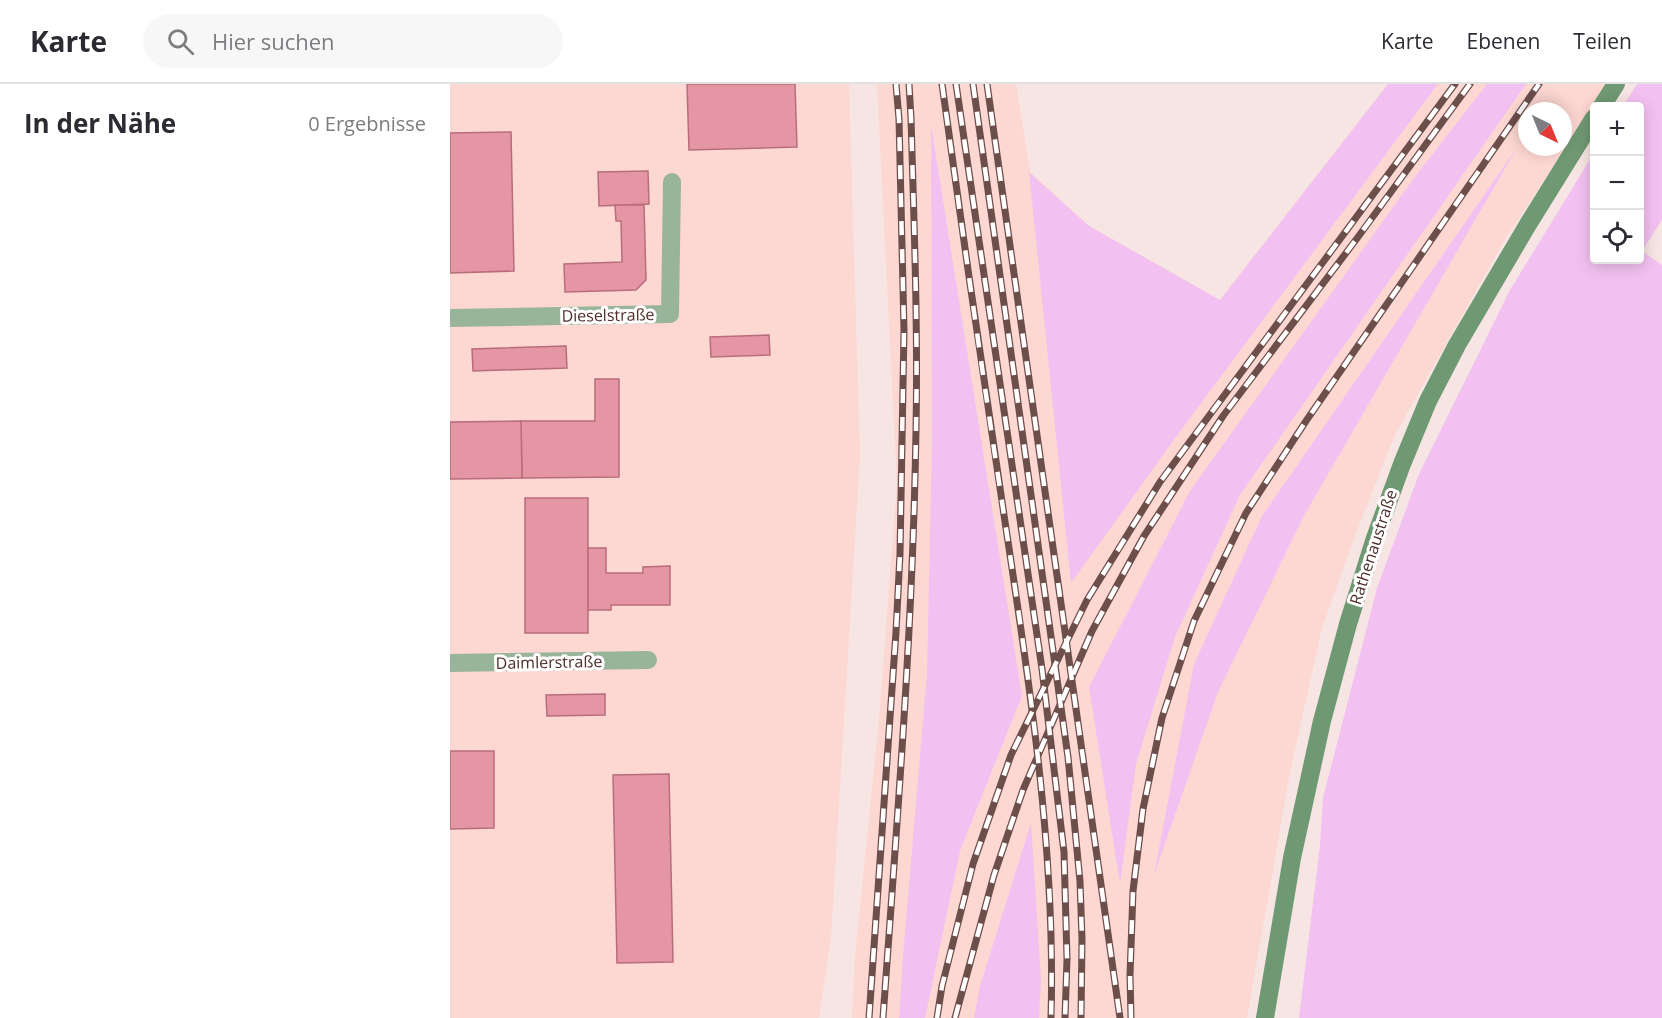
<!DOCTYPE html>
<html lang="de">
<head>
<meta charset="utf-8">
<style>
	body { margin:0; font-family:"Open Sans",sans-serif; background:#f7f7f7; color:#2b2b33 }
	.controls { position:absolute; right:18px; top:18px; display:grid; overflow:hidden; border-radius:6px; box-shadow:0 3px 15px #0003 }
	.controls button { width:54px; height:54px; display:grid; place-items:center; padding:0; border:0; border-bottom:2px solid #e1e1e2; background:#fff; color:#2b2b33; font:30px sans-serif }
	.compass { position:absolute; left:1068px; top:18px; width:54px; height:54px; border-radius:50%; background:#fff; box-shadow:0 3px 15px #0003; rotate:137deg }
	.list { margin:0; padding:0; list-style:none }
	h2 { display:flex; justify-content:space-between; align-items:center; height:78px; margin:0; padding:0 24px; font-size:26px }
	h2 small { font-size:20px; font-weight:400; color:#7c7c81 }
	.icon { flex:none; width:33px; height:33px; fill:none; stroke:currentColor; stroke-width:2; stroke-linecap:round; stroke-linejoin:round }
	.map { position:relative; flex:none; width:1212px; height:934px; overflow:hidden }
	header { display:flex; align-items:center; gap:36px; box-sizing:border-box; height:84px; padding:0 30px; background:#fff; border-bottom:2px solid #e1e1e2 }
	header strong { font-size:28px }
	nav { display:flex; gap:33px; margin-inline-start:auto; font-size:21px }
	.search { width:420px; height:54px; background:#f7f7f7; display:flex; align-items:center; gap:15px; box-sizing:border-box; padding:0 21px; border-radius:33px; color:#7c7c81; font-size:22px }
	main { display:flex }
	aside { flex:1; background:#fff }
	.map>svg:first-child { display:block }
	.built { fill:#fdd7d2; fill-rule:evenodd }
	.green { fill:#f3c1f1 }
	.building { fill:#e596a5; stroke:#b86d7c; stroke-width:1.5 }
	.lines { fill:none; stroke-linecap:round; stroke-linejoin:round }
	.street { stroke:#98b49a; stroke-width:18 }
	.secondary { stroke:#6f9973; stroke-width:18 }
	.rail-casing { stroke:#6c4e4b; stroke-width:7 }
	.rail { stroke:#fff; stroke-width:4.5; stroke-dasharray:14; stroke-linecap:butt }
	.labels { text-anchor:middle; stroke-width:6; stroke-linejoin:round; paint-order:stroke }
	.street-label { font-size:16px; fill:#4d2d29; stroke:#fff }
</style>
</head>
<body>
<header>
<strong>Karte</strong>
<div class="search"><svg class="icon" aria-label="search" viewBox="0 0 24 24"><circle cx="10" cy="10" r="6"/><path d="M15 15l6 6"/></svg>Hier suchen</div>
<nav><a>Karte</a><a>Ebenen</a><a>Teilen</a></nav>
</header>
<main>
<aside>
<h2>In der Nähe<small>0 Ergebnisse</small></h2>
<ul class="list">
</ul>
</aside>
<div class="map">
<svg width="1212" height="934" viewBox="0 0 1212 934">
	<rect width="100%" height="100%" fill="#f6e5e3"/>
	<g class="built">
		<polygon points="0,0 399,0 410,371 381,854 369,934 0,934"/>
		<path d="M427 0H566L580 88 639 142 770 216 938 0H1158L1055 155 945 351 906 449 872 544 840 688 797 934H402L405 871 429 636 447 400ZM1077 27H1113V63H1077Z"/>
	</g>
	<g class="green">
		<polygon points="938,0 988,0 726,353 621,499 579,88 639,142 770,216"/>
		<polygon points="1037,0 1076,0 790,411 725,553 686,680 670,800 639,603 740,407 964,94"/>
		<polygon points="1187,0 1212,0 1212,136 1192,167 1212,181 1212,934 849,934 870,761 873,714 927,504 969,390 1060,206 1144,69 1144,176 1190,176 1190,22 1173,22"/>
		<polygon points="481,41 572,612 510,767 475,934 449,934 453,872 477,589 482,357"/>
		<polygon points="1068,62 855,430 768,608 704,791 744,580 812,432"/>
		<polygon points="581,739 591,897 589,934 524,934 530,902"/>
	</g>
	<g class="building">
		<polygon points="237,0 345,0 347,63 239,66"/>
		<polygon points="61,48 64,187 0,189 0,49"/>
		<polygon points="198,87 199,120 149,122 148,88"/>
		<polygon points="165,121 194,121 196,196 186,206 115,208 114,180 172,178 171,137 166,137"/>
		<polygon points="319,251 320,271 261,273 260,253"/>
		<polygon points="116,262 117,284 23,287 22,265"/>
		<polygon points="145,295 169,295 169,393 72,394 71,337 145,337"/>
		<polygon points="71,337 72,394 0,395 0,338"/>
		<rect x="75" y="414" width="63" height="135"/>
		<polygon points="138,464 156,464 156,489 193,489 193,483 220,482 220,521 161,521 161,526 138,526"/>
		<polygon points="155,610 155,631 97,632 96,611"/>
		<polygon points="0,667 44,667 44,744 0,745"/>
		<polygon points="219,690 223,878 167,879 163,691"/>
	</g>
	<g class="lines">
		<g class="street">
			<polyline points="0,234 220,230 222,98"/>
			<polyline points="0,579 198,576"/>
		</g>
		<g class="secondary">
			<polyline points="1152,22 1166,0"/>
			<polyline points="815,934 842,774 872,637 898,540 925,454 952,380 978,317 1007,261 1077,142 1144,34"/>
		</g>
		<g class="rail-casing">
			<g id="rail">
				<path d="M492 0C512 144 532 287 554 431 579 597 606 765 601 934"/>
				<polyline points="506,0 592,585 614,768 617,875 615,934"/>
				<polyline points="523,0 618,673 630,797 632,855 631,934"/>
				<polyline points="537,0 670,934"/>
				<polyline points="419,934 446,548 450,470 454,246 449,35 446,0"/>
				<path d="M433 934C447 738 463 543 466 346 468 242 464 138 461 34L459 0"/>
				<polyline points="487,934 492,902 523,780 561,671 637,516 710,398 1005,0"/>
				<polyline points="505,934 544,791 573,706 642,547 694,452 773,332 908,153 1020,0"/>
				<polyline points="681,934 680,891 683,807 693,725 712,634 744,537 796,429 856,337 1089,0"/>
			</g>
		</g>
		<use href="#rail" class="rail"/>
	</g>
	<g class="labels">
		<g class="street-label">
			<text transform="translate(158 231) rotate(-1)" y="6">Dieselstraße</text>
			<text transform="translate(923 463) rotate(-72)" y="6">Rathenaustraße</text>
			<text transform="translate(99 578) rotate(-1)" y="6">Daimlerstraße</text>
		</g>
	</g>
</svg>
<div class="controls">
<button>+</button>
<button>−</button>
<button><svg class="icon" aria-label="locate" viewBox="0 0 24 24"><circle cx="12" cy="12" r="6"/><path d="M12 2v4M12 18v4M2 12h4M18 12h4"/></svg></button>
</div>
<svg class="compass" viewBox="-18 -18 36 36"><path d="M0-13l5 13h-10z" fill="#e53935"/><path d="M0 13l5-13h-10z" fill="#7c7c81"/></svg>
</div>
</main>
</body>
</html>
